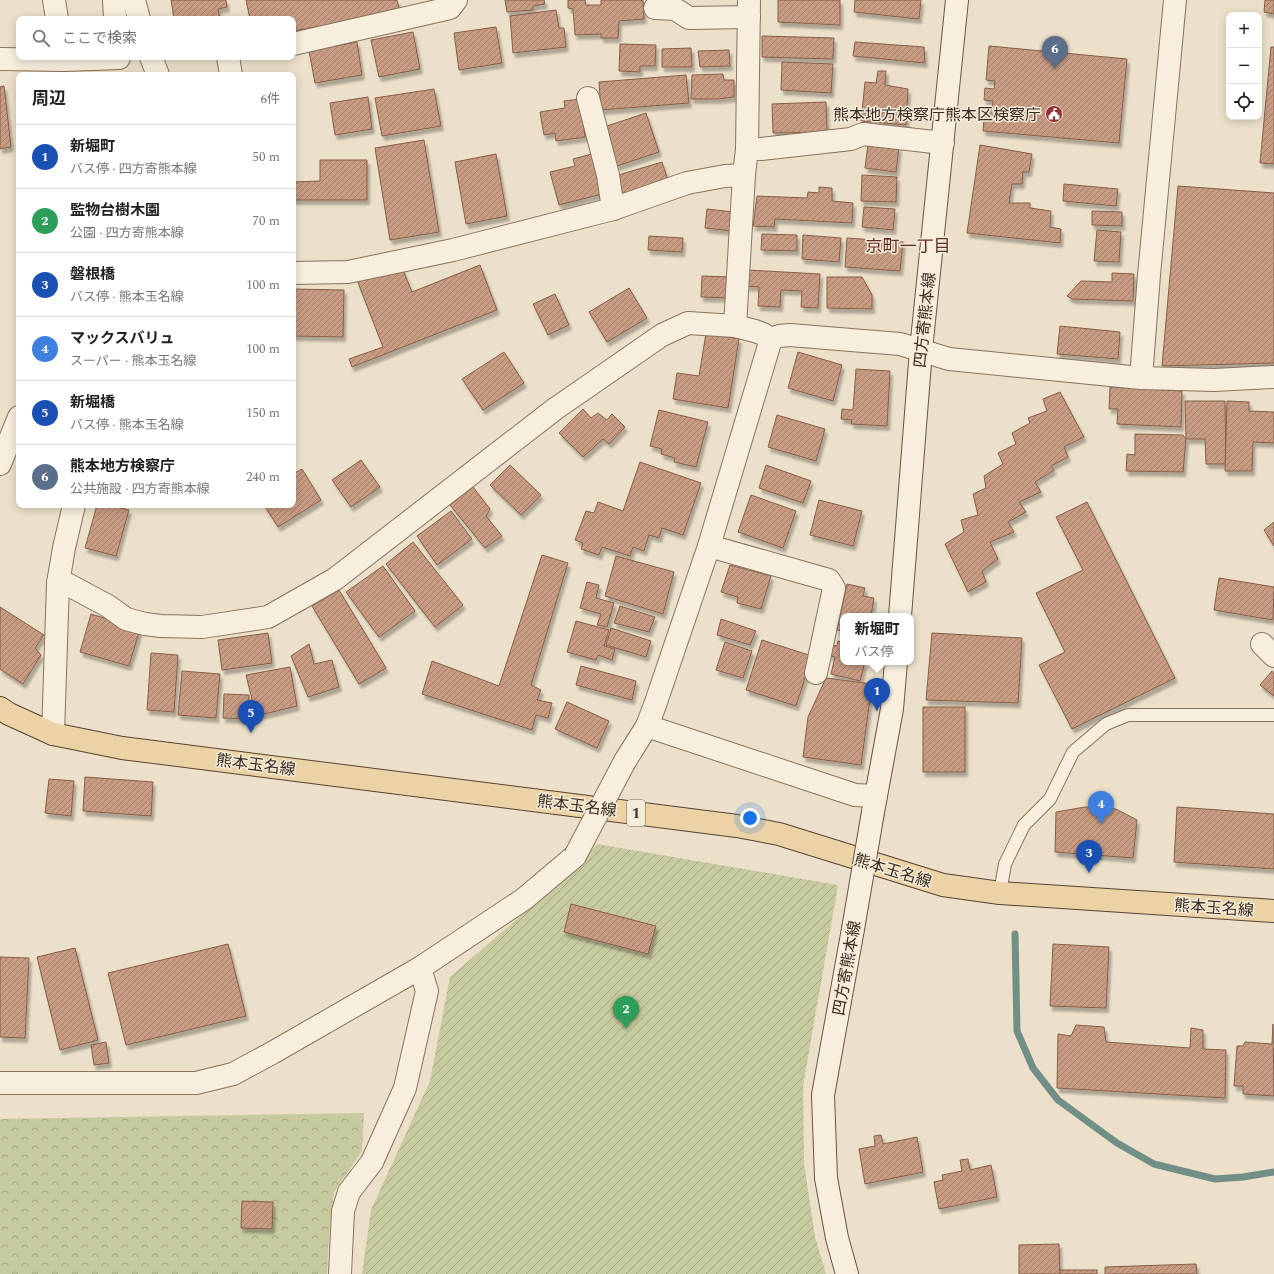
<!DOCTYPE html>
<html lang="ja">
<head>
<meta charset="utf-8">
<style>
	body { margin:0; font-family:Spectral,"Noto Sans JP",serif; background:#f6f6f6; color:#202124 }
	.controls { position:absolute; right:12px; top:12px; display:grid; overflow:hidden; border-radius:8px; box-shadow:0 2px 10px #0003 }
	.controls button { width:36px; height:36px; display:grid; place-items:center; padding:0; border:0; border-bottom:1px solid #e0e0e0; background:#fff; color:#202124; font:20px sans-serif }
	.you { position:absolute; left:750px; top:818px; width:14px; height:14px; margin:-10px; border:3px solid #fff; border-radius:50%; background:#1a73e8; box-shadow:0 0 0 6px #1a73e833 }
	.badge { display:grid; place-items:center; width:26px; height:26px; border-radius:50%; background:#933338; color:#fff; font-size:13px; font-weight:700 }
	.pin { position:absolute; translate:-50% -33px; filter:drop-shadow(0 1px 2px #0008) }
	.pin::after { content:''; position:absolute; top:21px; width:14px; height:12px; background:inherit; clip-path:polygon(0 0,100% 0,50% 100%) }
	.popup { position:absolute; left:840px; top:613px; width:74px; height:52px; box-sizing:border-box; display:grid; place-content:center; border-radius:8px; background:#fff; filter:drop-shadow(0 1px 3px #0005); font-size:13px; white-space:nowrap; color:#757577 }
	.popup b { font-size:15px; color:#202124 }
	.popup::after { content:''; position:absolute; left:50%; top:100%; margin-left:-8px; border:8px solid transparent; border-top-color:#fff }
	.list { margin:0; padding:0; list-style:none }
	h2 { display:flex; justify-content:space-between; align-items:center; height:52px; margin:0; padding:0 16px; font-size:17px }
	h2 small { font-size:13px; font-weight:400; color:#757577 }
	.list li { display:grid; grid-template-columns:26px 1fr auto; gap:12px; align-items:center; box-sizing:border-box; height:64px; padding:0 16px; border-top:1px solid #e0e0e0 }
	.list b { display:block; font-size:15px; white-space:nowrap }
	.list p { margin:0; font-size:13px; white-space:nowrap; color:#757577 }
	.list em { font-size:13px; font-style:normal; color:#757577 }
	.icon { flex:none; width:22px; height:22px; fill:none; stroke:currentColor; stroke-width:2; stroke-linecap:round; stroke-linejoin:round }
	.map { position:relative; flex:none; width:1274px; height:1274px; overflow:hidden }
	.search { position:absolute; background:#fff; box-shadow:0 2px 10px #0003; left:16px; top:16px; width:280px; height:44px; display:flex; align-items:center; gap:10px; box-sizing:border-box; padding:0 14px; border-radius:8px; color:#757577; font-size:15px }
	.panel { position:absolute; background:#fff; box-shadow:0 2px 10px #0003; left:16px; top:72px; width:280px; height:436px; border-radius:8px }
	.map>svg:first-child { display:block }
	.forest { fill:url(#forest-crowns) }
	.garden { fill:url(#garden-furrows) }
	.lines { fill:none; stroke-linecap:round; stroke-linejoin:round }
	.stream { stroke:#718f86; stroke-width:7 }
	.building { fill:url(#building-hatch); stroke:#865d47; filter:url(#shadow) }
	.lane-casing { stroke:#88735f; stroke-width:14 }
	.street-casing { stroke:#88735f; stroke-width:24 }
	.secondary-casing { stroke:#6a5442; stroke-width:24 }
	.primary-casing { stroke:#564233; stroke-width:24 }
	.lane { stroke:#f7eedd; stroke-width:12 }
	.street { stroke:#f7eedd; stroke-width:22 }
	.secondary { stroke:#f7eedd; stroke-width:22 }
	.primary { stroke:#ecd3a5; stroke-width:22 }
	.street-bridge-casing { stroke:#88735f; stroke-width:24; stroke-linecap:butt }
	.secondary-bridge-casing { stroke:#6a5442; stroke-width:24; stroke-linecap:butt }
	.street-bridge { stroke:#f7eedd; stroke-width:22 }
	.secondary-bridge { stroke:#f7eedd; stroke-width:22 }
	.labels { text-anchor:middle; stroke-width:3; stroke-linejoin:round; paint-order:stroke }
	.shield { fill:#f4ebd9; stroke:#716559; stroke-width:1 }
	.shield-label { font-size:15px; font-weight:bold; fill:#392c22 }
	.poi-label { font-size:16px; fill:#392c22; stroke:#f4ebd9; text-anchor:end }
	.street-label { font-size:16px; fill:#392c22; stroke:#f4ebd9 }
	.neighbourhood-label { font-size:17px; fill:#632e24; stroke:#f4ebd9 }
</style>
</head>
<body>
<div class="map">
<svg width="1274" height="1274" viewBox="0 0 1274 1274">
	<defs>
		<pattern id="forest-crowns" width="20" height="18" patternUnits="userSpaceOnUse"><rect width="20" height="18" fill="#c7ca9e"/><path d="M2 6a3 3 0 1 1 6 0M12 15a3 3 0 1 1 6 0" fill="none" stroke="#a3a480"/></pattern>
		<pattern id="garden-furrows" width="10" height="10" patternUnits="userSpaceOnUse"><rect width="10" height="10" fill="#c7ca9e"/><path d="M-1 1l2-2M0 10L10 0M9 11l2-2" fill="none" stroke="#a3a480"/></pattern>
		<pattern id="building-hatch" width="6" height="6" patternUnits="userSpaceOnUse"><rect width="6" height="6" fill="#c89c83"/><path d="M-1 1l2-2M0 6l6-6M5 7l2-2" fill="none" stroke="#a37f6b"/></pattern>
		<filter id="shadow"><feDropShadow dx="2.5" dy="4.5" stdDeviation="1" flood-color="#0004"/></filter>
	</defs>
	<rect width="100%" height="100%" fill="#ece0ca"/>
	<polygon class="forest" points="364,1113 362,1151 334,1192 329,1236 327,1274 0,1274 0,1119"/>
	<polygon class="garden" points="597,844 838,885 803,1086 804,1163 815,1237 826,1274 362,1274 371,1210 430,1081 450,977 569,874"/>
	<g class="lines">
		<polyline class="stream" points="1015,934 1017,1031 1033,1068 1058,1100 1117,1143 1154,1164 1215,1179 1243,1177 1274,1172"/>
	</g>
	<g class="building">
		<polygon points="171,0 226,0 227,7 218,9 220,19 174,19"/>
		<polygon points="246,0 397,0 400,12 293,31 293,19 250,19"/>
		<polygon points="505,0 544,0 545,4 533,6 533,10 507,12"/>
		<polygon points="568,0 585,0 586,5 601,5 601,0 643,0 644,19 619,21 618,38 601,38 601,34 575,35 573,9 568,8"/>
		<polygon points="778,0 840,0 840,25 778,22"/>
		<polygon points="855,0 921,0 919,19 854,12"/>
		<polygon points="1265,0 1274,0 1274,14 1264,12"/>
		<polygon points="556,10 559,28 564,28 566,47 513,53 510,16"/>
		<polygon points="496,27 502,63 459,70 454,33"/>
		<polygon points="413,32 420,69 379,77 371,40"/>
		<polygon points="762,36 834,38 833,59 762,57"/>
		<polygon points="357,42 362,75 315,83 309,51"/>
		<polygon points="855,42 924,47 925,63 853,56"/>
		<polygon points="620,44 656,45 655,66 640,66 640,72 619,71"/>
		<polygon points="989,46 1127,59 1119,143 983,131 985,108 992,109 993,101 984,100 985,88 994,89 995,81 986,80"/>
		<polygon points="1271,47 1274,47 1274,164 1260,163"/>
		<polygon points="691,48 692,67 662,67 662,49"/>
		<polygon points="729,50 730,66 700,67 698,51"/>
		<polygon points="782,62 833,64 831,93 781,90"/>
		<polygon points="878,71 886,71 885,85 908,89 906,125 861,121 865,82 876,83"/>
		<polygon points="723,74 724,80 734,80 734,97 718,99 691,99 692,75"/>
		<polygon points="686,75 689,103 601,110 599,82"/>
		<polygon points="4,86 11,147 0,149 0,87"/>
		<polygon points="434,89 441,126 382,136 375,98"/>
		<polygon points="368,97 372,129 335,135 330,103"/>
		<polygon points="580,99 585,137 556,141 555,133 544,135 540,112 565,108 564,101"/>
		<polygon points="826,102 827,132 773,133 772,104"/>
		<polygon points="646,113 659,152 617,166 604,127"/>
		<polygon points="424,140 439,232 390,240 375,148"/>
		<polygon points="868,144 899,147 896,172 865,168"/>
		<polygon points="980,145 1032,154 1029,172 1023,172 1022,184 1012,184 1009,203 1030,203 1030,208 1051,211 1050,227 1061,229 1060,243 967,233"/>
		<polygon points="496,154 507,216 466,224 455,162"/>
		<polygon points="592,154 602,194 559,205 550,172 575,166 573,159"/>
		<polygon points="320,160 367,160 367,200 293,200 293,182 320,181"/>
		<polygon points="662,162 669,184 622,199 615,176"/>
		<polygon points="862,175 897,177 896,202 861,201"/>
		<polygon points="1064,184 1118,189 1116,206 1063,201"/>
		<polygon points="1178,186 1274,193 1274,363 1162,366"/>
		<polygon points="819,187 832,188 832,201 853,203 852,223 775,219 774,227 753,226 757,196 807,198 808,192 819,193"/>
		<polygon points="864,207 895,209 893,230 862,227"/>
		<polygon points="707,209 734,212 732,231 705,228"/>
		<polygon points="1092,211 1122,212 1122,226 1092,225"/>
		<polygon points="1097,230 1121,232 1119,262 1094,261"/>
		<polygon points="762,234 797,235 797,251 761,250"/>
		<polygon points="803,235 841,238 839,262 802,259"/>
		<polygon points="649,236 683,238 682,252 648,250"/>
		<polygon points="847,238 903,242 900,271 845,267"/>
		<polygon points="400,263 412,292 480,265 497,310 352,367 349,359 383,347 357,280"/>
		<polygon points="747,270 820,274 818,308 801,307 802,291 781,290 780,307 758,306 759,287 746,286"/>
		<polygon points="1112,273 1134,274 1133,301 1072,299 1067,296 1081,281 1112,282"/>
		<polygon points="702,276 730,277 729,298 701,297"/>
		<polygon points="827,277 862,277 872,295 872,309 827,308"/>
		<polygon points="629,288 647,318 607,342 589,312"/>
		<polygon points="293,289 344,290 343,337 293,336"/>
		<polygon points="555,294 569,325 548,335 533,304"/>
		<polygon points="1060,326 1120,332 1118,359 1057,354"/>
		<polygon points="706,333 739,339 728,408 673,399 677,373 699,376"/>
		<polygon points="504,352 524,383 483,410 462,379"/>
		<polygon points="798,352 842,365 833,401 788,388"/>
		<polygon points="856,369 890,371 887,426 851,424 852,420 841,419 842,409 853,410"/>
		<polygon points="1110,387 1182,391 1181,427 1117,424 1118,409 1109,409"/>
		<polygon points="1060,392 1084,437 1064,447 1068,457 1051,466 1054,470 1035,482 1041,492 1019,502 1026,512 1008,522 1014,532 990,542 998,559 982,571 986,582 968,592 945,544 964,532 961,520 978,515 973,494 986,488 984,476 1003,464 998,453 1016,444 1012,433 1030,423 1028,418 1047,411 1043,399"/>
		<polygon points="1185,401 1225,401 1226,464 1206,464 1205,439 1186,439"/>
		<polygon points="1227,401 1249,402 1249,411 1274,412 1274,443 1253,442 1252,471 1225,471"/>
		<polygon points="583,409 591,418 598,413 607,420 612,414 625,427 609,444 603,439 583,457 559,433"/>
		<polygon points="659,410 708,422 696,467 674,462 675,458 661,454 662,449 650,446"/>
		<polygon points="777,415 825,429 816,461 768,447"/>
		<polygon points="1135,434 1183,435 1186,439 1183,472 1126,471 1127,454 1135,455"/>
		<polygon points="361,460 380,487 351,507 332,480"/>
		<polygon points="640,462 701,483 683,535 662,528 659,538 649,535 644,551 633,547 630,556 602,547 599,555 581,549 583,543 575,540 586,511 594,513 598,502 623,511"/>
		<polygon points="510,465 541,495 521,515 490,485"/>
		<polygon points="766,465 811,481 803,503 759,488"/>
		<polygon points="302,469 321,500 278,527 264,505 293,505 293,474"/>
		<polygon points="473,487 490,509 486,516 502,536 485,548 450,505"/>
		<polygon points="751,495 796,511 783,548 738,532"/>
		<polygon points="819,500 862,511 853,546 810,535"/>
		<polygon points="1087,502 1175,678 1072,729 1039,665 1065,652 1036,593 1083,570 1056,517"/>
		<polygon points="97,505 110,505 129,510 116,556 85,548"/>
		<polygon points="451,511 472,539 437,565 417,536"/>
		<polygon points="1274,522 1274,546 1264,530"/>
		<polygon points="413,542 463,605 435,627 386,564"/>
		<polygon points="542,555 568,563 531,685 541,690 537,700 552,703 548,718 536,715 532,730 422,694 432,661 499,686"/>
		<polygon points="616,556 674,572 663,614 605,596"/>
		<polygon points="730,565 771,576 761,609 737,603 738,597 721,592"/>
		<polygon points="383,566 415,611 379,637 346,592"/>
		<polygon points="1219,578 1274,587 1273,620 1214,610"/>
		<polygon points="587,582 599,585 596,598 614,603 607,627 597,625 601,614 580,608"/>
		<polygon points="847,584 865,588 863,596 874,598 871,616 843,616 843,631 837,630"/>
		<polygon points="339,590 386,668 359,684 312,606"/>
		<polygon points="620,606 655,617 649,632 614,623"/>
		<polygon points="0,607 44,635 35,648 41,655 23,684 0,669"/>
		<polygon points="91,614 140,629 129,666 80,652"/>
		<polygon points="721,619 756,631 750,645 717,635"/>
		<polygon points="576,621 609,630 604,646 615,649 612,660 598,655 596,660 567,652"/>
		<polygon points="611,628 651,641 646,657 606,645"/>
		<polygon points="268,633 272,663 222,670 218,640"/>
		<polygon points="932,633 1022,638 1018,703 926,700"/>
		<polygon points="762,640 812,656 796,706 746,690"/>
		<polygon points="838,641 843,642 843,662 865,662 860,681 831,674 835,657 829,656 832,645 837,646"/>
		<polygon points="725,642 752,651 743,678 716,670"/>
		<polygon points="309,644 314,664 332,660 339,687 308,697 291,656"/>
		<polygon points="151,653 178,655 174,712 147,710"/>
		<polygon points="581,666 636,681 632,700 576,685"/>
		<polygon points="290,667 297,706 256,716 246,675"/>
		<polygon points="182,671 220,674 216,718 178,715"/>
		<polygon points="1272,671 1274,674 1274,696 1260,685"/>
		<polygon points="826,678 872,684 861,765 803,757 808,717"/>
		<polygon points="224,694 249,695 248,719 223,718"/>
		<polygon points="567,702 609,721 597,748 555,729"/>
		<rect x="923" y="707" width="42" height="65"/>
		<polygon points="85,777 153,782 151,816 83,811"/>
		<polygon points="49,779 74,781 71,816 45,813"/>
		<polygon points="1085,807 1116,809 1137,820 1133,858 1055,852 1056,812"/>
		<polygon points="1177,807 1274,814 1274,869 1174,862"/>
		<polygon points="571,904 656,926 648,954 564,932"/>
		<polygon points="228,944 246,1016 126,1045 108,973"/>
		<polygon points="1053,944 1109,947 1106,1008 1050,1006"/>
		<polygon points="75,948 98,1040 60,1050 37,957"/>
		<polygon points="0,957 29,958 25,1038 0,1037"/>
		<polygon points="1273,1024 1274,1096 1243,1094 1243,1086 1234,1086 1237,1046 1243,1046 1245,1042 1272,1044"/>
		<polygon points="1076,1025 1104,1027 1106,1042 1190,1048 1191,1028 1203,1030 1203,1049 1226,1050 1225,1098 1057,1088 1058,1034 1071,1036"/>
		<polygon points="106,1042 109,1063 94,1065 91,1045"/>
		<polygon points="881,1135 883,1144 917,1137 923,1172 865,1184 859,1149 875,1146 874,1136"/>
		<polygon points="968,1159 970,1170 991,1165 997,1197 939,1209 934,1182 943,1180 942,1175 962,1171 960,1160"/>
		<polygon points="242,1201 273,1202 272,1229 241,1228"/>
		<polygon points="1059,1244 1060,1274 1019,1274 1019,1245"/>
		<polygon points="1196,1264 1197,1274 1105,1274 1105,1267"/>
		<rect x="1060" y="1270" width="37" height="4"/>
	</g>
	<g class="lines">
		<g class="lane-casing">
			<polyline id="lane" points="1000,893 1005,864 1024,825 1050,799 1073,752 1106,724 1128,715 1274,715"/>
		</g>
		<g class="street-casing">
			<g id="street">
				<polyline points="54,0 57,19"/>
				<polyline points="114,0 115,19"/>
				<polyline points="134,0 139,19"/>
				<polyline points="655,8 675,9 689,18 749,17"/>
				<polyline points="293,44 450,8 456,0"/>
				<polyline points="151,57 158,75"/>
				<polyline points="228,57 231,75"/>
				<polyline points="0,59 65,60 119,58"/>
				<polyline points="588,98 608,175 613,209"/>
				<polyline points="747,149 761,149 851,139 863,134 943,143"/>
				<polyline points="293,273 348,272 453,250 613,209 687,183 725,176 744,175"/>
				<polyline points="735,326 744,175 747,149 749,0"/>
				<polyline points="771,339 779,336 790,335 900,344 949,359 1141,378 1214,380 1274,377"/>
				<polyline points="1141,378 1149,275 1175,0"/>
				<polyline points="0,464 19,417"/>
				<polyline points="709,546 829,580 834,588 816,673"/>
				<polyline points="58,583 67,584 108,606 126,619 145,624 161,626 202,627 268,617 335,579 555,409 662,335 688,323 735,326 755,331 763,334 771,339"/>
				<polyline points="1262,644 1274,656"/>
				<polyline points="647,726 855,795 876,796"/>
				<polyline points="53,734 58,583 64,548 74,505"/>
				<polyline points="625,761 647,726 655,705 709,546 771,339"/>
				<polyline points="0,1083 196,1083 233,1074 272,1053 420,968 524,899 575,856"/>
				<polyline points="340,1274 343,1211 349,1192 372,1162 405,1088 427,991 420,968"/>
			</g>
		</g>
		<g class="secondary-casing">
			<g id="secondary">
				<polyline points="900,616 921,350 957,0"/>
				<polyline points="873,812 892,709 896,662"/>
				<polyline points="847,1274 837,1238 826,1178 823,1095 853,929"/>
			</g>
		</g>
		<g class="primary-casing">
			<polyline id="primary" points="0,708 9,714 53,734 122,748 737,826 779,834 943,885 1000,893 1274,911"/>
		</g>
		<use href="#lane" class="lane"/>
		<use href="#street" class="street"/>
		<use href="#secondary" class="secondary"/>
		<use href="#primary" class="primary"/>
		<g class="street-bridge-casing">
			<polyline id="street-bridge" points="575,856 625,761"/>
		</g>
		<g class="secondary-bridge-casing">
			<polyline id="secondary-bridge" points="853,929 873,812"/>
		</g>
		<use href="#street-bridge" class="street-bridge"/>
		<use href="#secondary-bridge" class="secondary-bridge"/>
	</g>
	<defs>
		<g id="civic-disc" transform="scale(0.9)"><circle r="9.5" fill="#933338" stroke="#f4ebd9"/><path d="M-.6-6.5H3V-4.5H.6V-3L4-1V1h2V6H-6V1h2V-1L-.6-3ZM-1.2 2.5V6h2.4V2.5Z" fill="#fff"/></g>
	</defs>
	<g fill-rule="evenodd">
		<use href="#civic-disc" x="1054" y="114"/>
	</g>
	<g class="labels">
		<rect class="shield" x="627" y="800" width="18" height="26" rx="3"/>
		<g class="shield-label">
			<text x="636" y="818">1</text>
		</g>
		<g class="poi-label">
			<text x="1041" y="120">熊本地方検察庁熊本区検察庁</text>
		</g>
		<g class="street-label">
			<text transform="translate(924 320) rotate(-84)" y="6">四方寄熊本線</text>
			<text transform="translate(256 764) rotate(7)" y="6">熊本玉名線</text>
			<text transform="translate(577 805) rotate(7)" y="6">熊本玉名線</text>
			<text transform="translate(893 870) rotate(17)" y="6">熊本玉名線</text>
			<text transform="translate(1214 907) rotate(4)" y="6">熊本玉名線</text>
			<text transform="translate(846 968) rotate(-80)" y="6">四方寄熊本線</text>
		</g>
		<g class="neighbourhood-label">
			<text x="908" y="252">京町一丁目</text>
		</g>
	</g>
</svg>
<div class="controls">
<button>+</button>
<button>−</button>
<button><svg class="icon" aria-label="locate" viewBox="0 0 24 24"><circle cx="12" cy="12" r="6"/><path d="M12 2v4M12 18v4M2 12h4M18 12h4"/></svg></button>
</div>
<div class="you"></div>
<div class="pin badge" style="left:877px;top:711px;background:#1a4fb4">1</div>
<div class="popup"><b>新堀町</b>バス停</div>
<div class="pin badge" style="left:626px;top:1029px;background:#2e9e5b">2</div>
<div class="pin badge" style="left:1089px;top:873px;background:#1a4fb4">3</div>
<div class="pin badge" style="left:1101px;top:824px;background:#3f7fe0">4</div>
<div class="pin badge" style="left:251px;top:733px;background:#1a4fb4">5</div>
<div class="pin badge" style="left:1055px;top:69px;background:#5c6f8a">6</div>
<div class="search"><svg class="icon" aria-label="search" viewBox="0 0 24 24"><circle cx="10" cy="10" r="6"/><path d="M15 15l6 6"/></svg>ここで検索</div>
<section class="panel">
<h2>周辺<small>6件</small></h2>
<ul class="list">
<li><span class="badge" style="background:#1a4fb4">1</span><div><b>新堀町</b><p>バス停 · 四方寄熊本線</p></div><em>50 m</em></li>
<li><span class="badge" style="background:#2e9e5b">2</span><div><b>監物台樹木園</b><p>公園 · 四方寄熊本線</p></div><em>70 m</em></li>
<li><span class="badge" style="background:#1a4fb4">3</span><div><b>磐根橋</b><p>バス停 · 熊本玉名線</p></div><em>100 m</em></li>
<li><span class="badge" style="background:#3f7fe0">4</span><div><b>マックスバリュ</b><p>スーパー · 熊本玉名線</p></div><em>100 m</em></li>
<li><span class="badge" style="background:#1a4fb4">5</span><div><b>新堀橋</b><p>バス停 · 熊本玉名線</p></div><em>150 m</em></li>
<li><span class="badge" style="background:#5c6f8a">6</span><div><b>熊本地方検察庁</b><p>公共施設 · 四方寄熊本線</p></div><em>240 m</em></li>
</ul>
</section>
</div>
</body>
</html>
